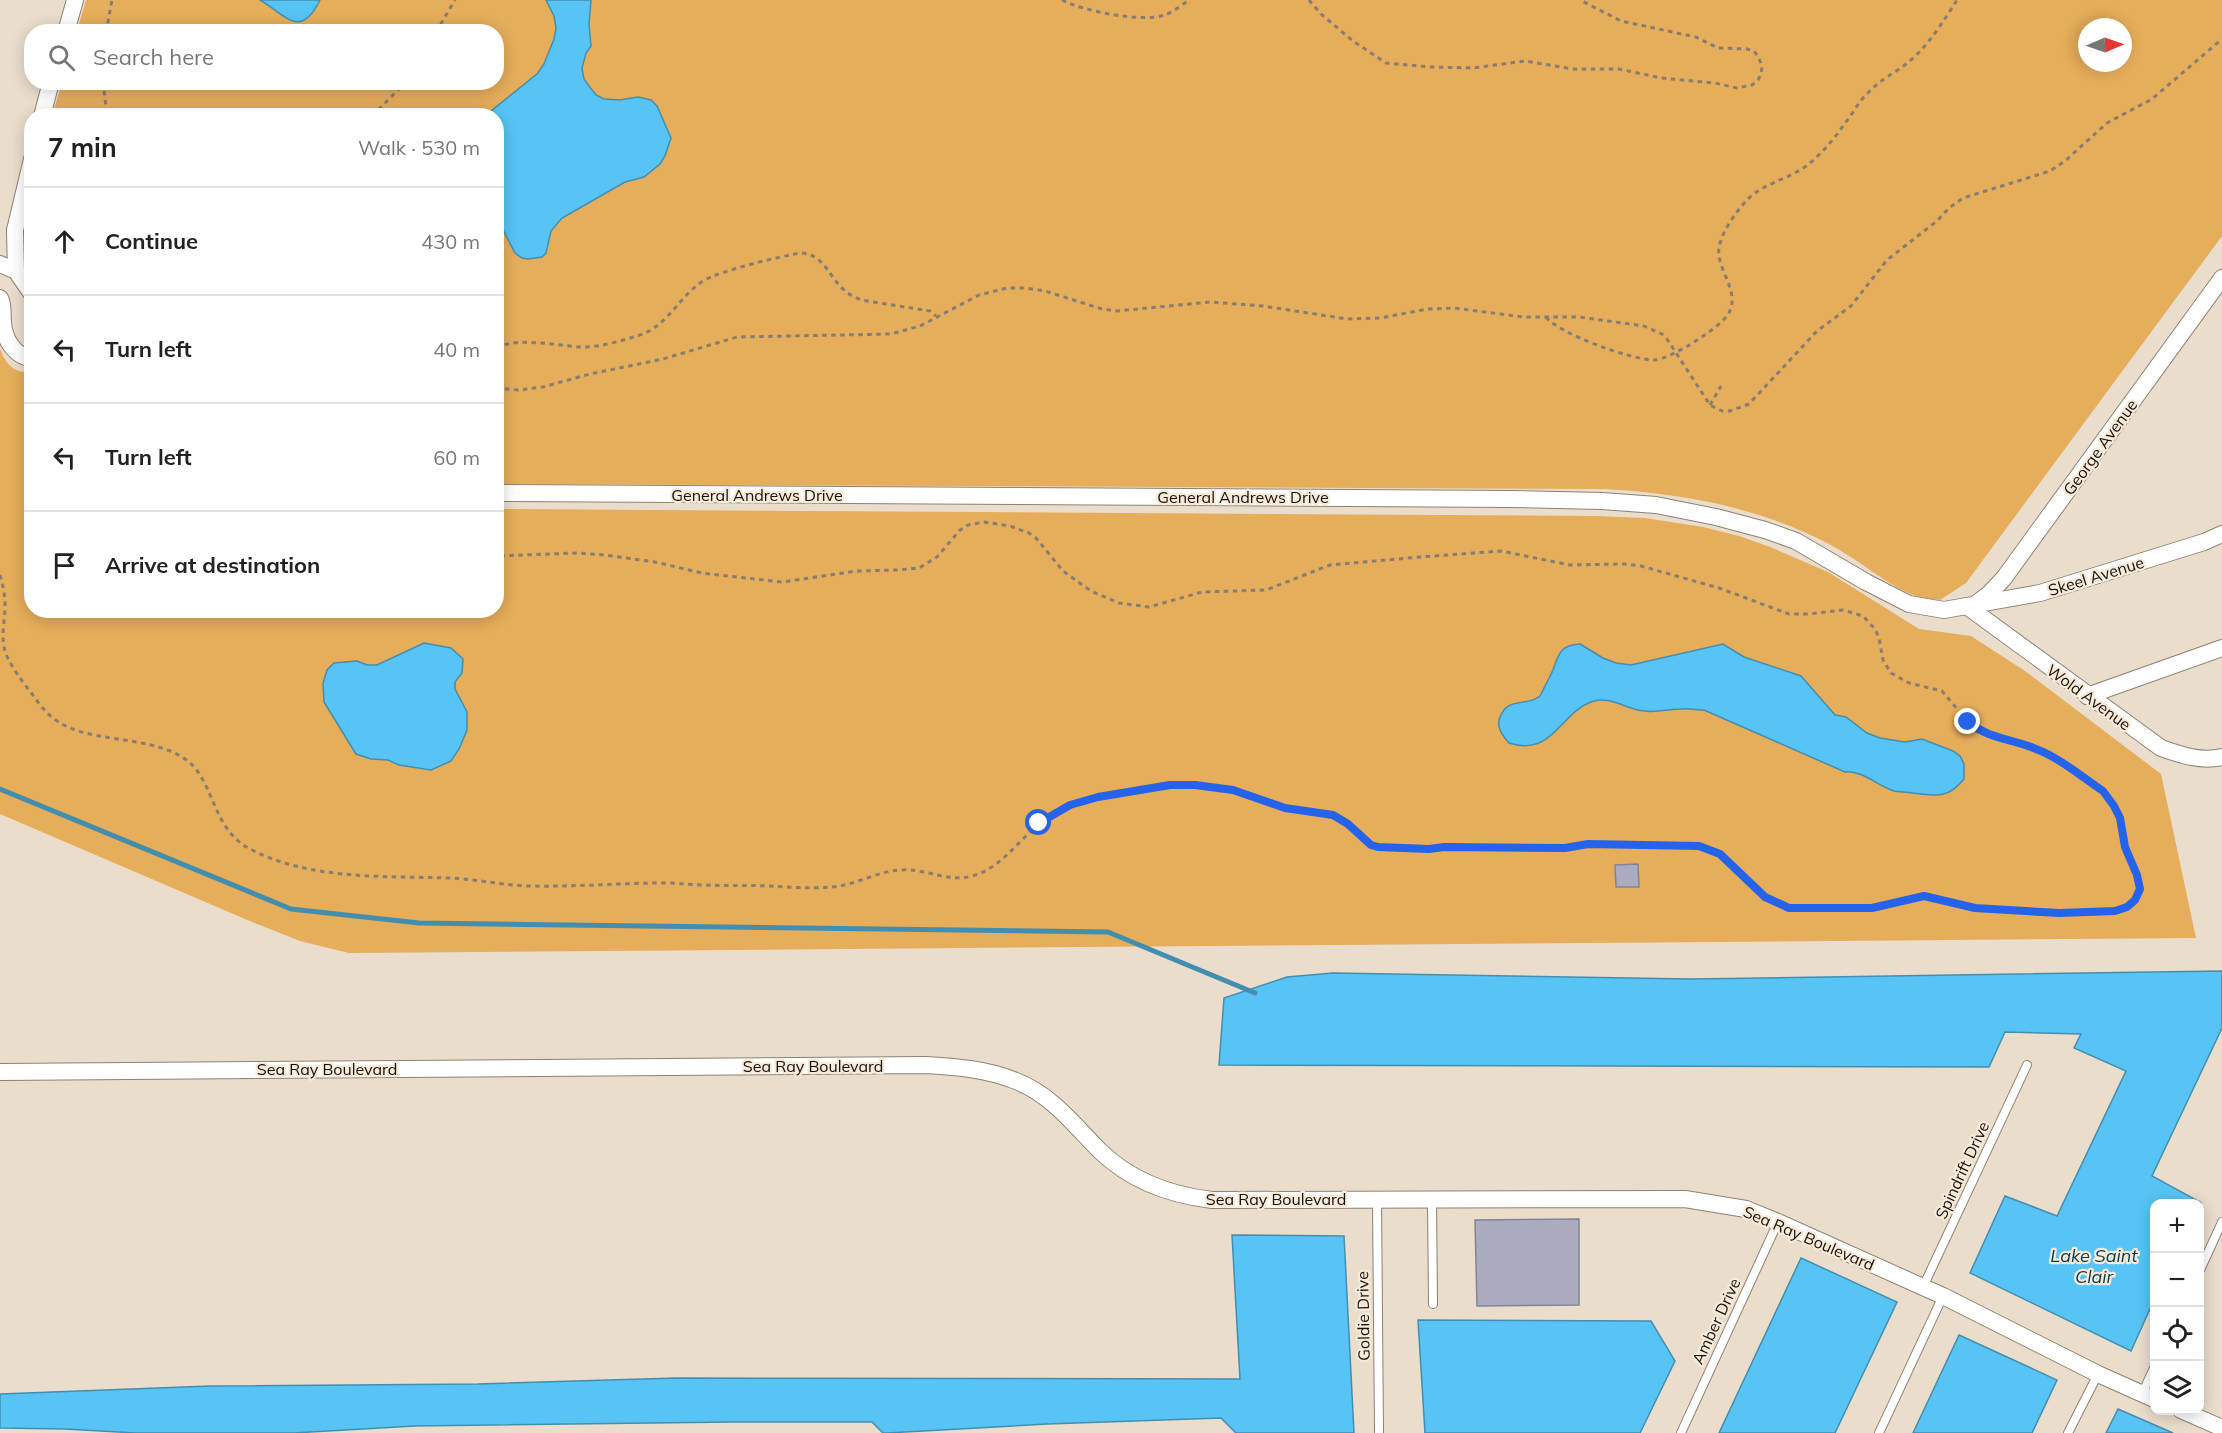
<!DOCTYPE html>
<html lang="en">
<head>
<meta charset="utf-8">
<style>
	body { margin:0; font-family:Mulish,sans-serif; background:#f2f2f2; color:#222 }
	.controls { position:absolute; right:18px; bottom:18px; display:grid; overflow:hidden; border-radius:12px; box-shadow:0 3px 15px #0003 }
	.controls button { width:54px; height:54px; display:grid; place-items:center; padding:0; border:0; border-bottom:2px solid #e0e0e0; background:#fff; color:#222; font:30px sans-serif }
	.compass { position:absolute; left:2078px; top:18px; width:54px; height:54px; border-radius:50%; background:#fff; box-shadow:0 3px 15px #0003; rotate:88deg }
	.stop { position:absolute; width:18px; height:18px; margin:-14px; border:4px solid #2563eb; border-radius:50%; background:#fff }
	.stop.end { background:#2563eb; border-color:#fff; box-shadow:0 2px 6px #0008 }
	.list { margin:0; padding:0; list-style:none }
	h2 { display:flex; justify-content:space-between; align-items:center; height:78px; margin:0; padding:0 24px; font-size:26px }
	h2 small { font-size:20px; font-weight:400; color:#767676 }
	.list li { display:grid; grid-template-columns:39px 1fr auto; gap:18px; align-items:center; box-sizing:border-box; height:108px; padding:0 24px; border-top:2px solid #e0e0e0 }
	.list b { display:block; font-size:22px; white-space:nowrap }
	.list em { font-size:20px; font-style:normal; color:#767676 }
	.icon { flex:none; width:33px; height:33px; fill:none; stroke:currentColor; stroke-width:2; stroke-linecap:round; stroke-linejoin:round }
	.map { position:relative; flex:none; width:2222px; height:1433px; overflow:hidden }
	.search { position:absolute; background:#fff; box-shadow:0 3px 15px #0003; left:24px; top:24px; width:480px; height:66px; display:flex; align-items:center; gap:15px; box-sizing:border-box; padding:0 21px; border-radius:24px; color:#767676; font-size:22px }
	.panel { position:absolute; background:#fff; box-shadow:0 3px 15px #0003; left:24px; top:108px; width:480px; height:510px; border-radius:24px }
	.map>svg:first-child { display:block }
	.green { fill:#e6ad5a; fill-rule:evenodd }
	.water { fill:#57c4f5; stroke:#438eaf; stroke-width:1.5 }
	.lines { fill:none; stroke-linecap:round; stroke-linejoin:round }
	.stream { stroke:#438eaf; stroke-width:5 }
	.building { fill:#abacbf; stroke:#828495; stroke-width:1.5 }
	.service-casing { stroke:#8d8272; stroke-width:10 }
	.minor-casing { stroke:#8d8272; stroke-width:18 }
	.path { stroke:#877e72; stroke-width:3; stroke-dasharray:4.5 4.5; stroke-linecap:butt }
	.service { stroke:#fff; stroke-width:8 }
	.minor { stroke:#fff; stroke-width:16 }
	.route { stroke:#2563eb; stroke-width:8 }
	.labels { text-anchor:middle; stroke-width:4.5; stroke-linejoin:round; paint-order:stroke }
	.street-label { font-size:16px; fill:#15110b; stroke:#f7ead9 }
	.water-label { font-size:18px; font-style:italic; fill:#07394d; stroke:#f7ead9 }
</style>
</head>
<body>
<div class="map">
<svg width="2222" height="1433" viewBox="0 0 2222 1433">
	<rect width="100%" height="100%" fill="#eaddcc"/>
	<g class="green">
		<path d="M86 0H2222V236L1966 583 1940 600C1931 599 1922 598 1913 595 1882 582 1857 558 1827 543 1758 507 1680 493 1603 489L497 484 496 116H52L62 83 496 82V32L77 31ZM2087 27H2123V63H2087Z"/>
		<path d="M0 349C6 364 14 374 31 372L32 610H496L497 509 1594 516 1645 518 1703 527 1739 536 1770 547 1828 572 1919 629 1971 636 2025 671 2161 774 2196 938 349 953 300 941 252 922 0 814Z"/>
	</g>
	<g class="water">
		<path d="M260 0H320C300 41 285 14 260 0Z"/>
		<polygon points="546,0 591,0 589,24 591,46 586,53 582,68 584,79 589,86 596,95 604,99 620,100 638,97 651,100 657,106 671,138 665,156 660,164 644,177 625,182 562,218 551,231 546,253 542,257 528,259 522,258 515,253 502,228 497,224 496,116 486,115 537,74 544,64 554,39 556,28 554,16"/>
		<polygon points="424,643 451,648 463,659 462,673 455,682 455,689 467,712 467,730 459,749 451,761 431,770 399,765 388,760 371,759 356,754 324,702 323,683 327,670 334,663 357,661 367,665 377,665"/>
		<path d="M1580 644 1603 658 1616 663 1631 665 1723 644 1744 657 1801 676 1835 715 1846 717 1867 733 1880 738 1905 742 1922 739 1953 751 1960 756 1964 764V779C1948 799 1936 796 1913 793 1906 792 1899 792 1894 791 1878 786 1862 770 1845 772L1704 710C1697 710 1689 708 1681 709 1668 709 1657 713 1644 711 1625 709 1610 695 1591 702 1560 713 1553 757 1509 743 1502 735 1496 727 1500 717 1508 696 1527 707 1540 696 1544 688 1549 679 1553 670 1559 654 1560 645 1580 644Z"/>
		<polygon points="2222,971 2222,1028 2152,1176 2200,1202 2154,1204 2154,1300 2131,1351 1970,1273 2005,1196 2057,1216 2126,1071 2074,1048 2081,1034 2005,1032 1989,1067 1219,1065 1224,998 1287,977 1333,973 1690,979"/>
		<polygon points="1232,1235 1344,1236 1354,1433 1236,1433 1221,1418 1047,1424 887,1433 883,1433 872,1422 732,1422 415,1426 293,1433 136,1433 65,1429 0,1428 0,1394 210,1386 478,1384 676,1378 1240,1379"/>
		<polygon points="1801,1258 1897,1302 1835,1433 1719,1433"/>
		<polygon points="1418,1320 1651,1321 1675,1361 1640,1433 1425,1433"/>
		<polygon points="1959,1335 2057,1380 2032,1433 1913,1433"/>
		<polygon points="2118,1409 2173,1433 2106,1433"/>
	</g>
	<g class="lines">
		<polyline class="stream" points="0,789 291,909 419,923 1108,932 1255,993"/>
	</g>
	<g class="building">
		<polygon points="1638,864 1639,887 1616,887 1615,865"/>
		<polygon points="1579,1219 1579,1305 1477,1306 1475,1220"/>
	</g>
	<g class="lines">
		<g class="service-casing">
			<g id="service">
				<polyline points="1377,1199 1379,1433"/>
				<polyline points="1432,1199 1433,1304"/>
				<polyline points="2200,1270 2222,1222"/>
				<polyline points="1923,1287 2027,1065"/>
				<polyline points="2142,1394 2154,1368"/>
				<polyline points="1681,1433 1778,1222"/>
				<polyline points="1879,1433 1943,1296"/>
				<polyline points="2068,1433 2098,1374"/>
			</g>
		</g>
		<g class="minor-casing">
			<g id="minor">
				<polyline points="66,32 75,0"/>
				<polyline points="42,116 51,82"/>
				<polyline points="0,264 16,271 32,294"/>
				<polyline points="16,271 15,230 32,159"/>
				<path d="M0 298C4 306 2 313 3 322 4 338 14 357 32 358"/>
				<polyline points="496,493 1510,499 1602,501 1656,505 1716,517 1765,530 1796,541 1866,582 1909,604 1944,610 2040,593 2204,542 2222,534"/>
				<polyline points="1977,603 1989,594 2004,578 2222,278"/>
				<path d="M1968 607 2161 748C2181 755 2201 762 2222 757"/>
				<polyline points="2087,696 2222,648"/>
				<path d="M0 1072 926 1065C957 1067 987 1069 1016 1081 1052 1095 1074 1125 1100 1151 1131 1181 1170 1195 1212 1200L1685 1199 1746 1209 1778 1222 1943 1296 2098 1374 2154 1399"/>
				<polyline points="2181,1410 2222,1428"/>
			</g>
		</g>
		<g class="path">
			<path d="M1062 0C1084 11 1141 23 1165 15 1173 12 1182 5 1189 0"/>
			<polyline points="1309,0 1321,14 1353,41 1386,63 1430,67 1473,68 1525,61 1573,69 1619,69 1661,78 1715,83 1737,88 1752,85 1758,80 1761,74 1762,67 1759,58 1754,51 1747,49 1718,48 1696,37 1621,21 1580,0"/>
			<polyline points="106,32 112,0"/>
			<polyline points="436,32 455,0"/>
			<polyline points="103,82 107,116"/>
			<polyline points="372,116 406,82"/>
			<path d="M1546 317C1559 334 1632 360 1654 360 1671 359 1716 330 1727 316 1741 296 1722 276 1719 256 1716 238 1736 212 1747 200 1763 183 1790 179 1809 164 1823 152 1835 138 1845 123 1853 114 1858 102 1867 94 1878 81 1893 74 1906 64 1927 48 1943 22 1957 0"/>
			<path d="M496 347C525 337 554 346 583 347 601 347 620 341 637 336 668 327 678 297 703 281 719 271 781 256 801 253 824 254 829 277 844 290 849 295 855 297 861 300L930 311 936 316"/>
			<polyline points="496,388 518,390 543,387 590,374 663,359 737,337 891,334 920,326 979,295 1007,288 1025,288 1045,291 1102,309 1117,311 1210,302 1263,306 1347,319 1380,318 1428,309 1454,308 1523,317 1579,317 1644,326 1662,334 1667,339 1710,405 1722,411 1730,411 1749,404 1817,331 1851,306 1887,260 1937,221 1949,208 1963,198 2050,171 2065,161 2107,123 2152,99 2222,39"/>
			<polyline points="1710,405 1721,386"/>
			<path d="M0 575C3 585 5 595 5 606 5 622 0 638 6 654 12 668 22 681 32 694 38 702 44 711 53 718 85 744 144 734 182 757 216 777 209 829 252 850 311 880 385 876 449 878 476 879 501 885 528 886 574 887 619 883 664 883 678 883 691 885 704 885 725 886 747 885 768 886 789 887 811 889 832 887 856 885 877 871 901 870 926 868 948 883 972 876 1000 869 1018 841 1040 823 1069 800 1103 797 1138 791 1151 789 1164 785 1177 784 1198 784 1221 786 1240 792 1255 797 1270 805 1286 808 1304 812 1324 810 1340 819 1355 826 1362 842 1378 847L1429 849 1444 847 1565 848 1588 845 1699 846 1720 854 1765 897 1778 905 1802 909 1872 908 1924 896 1975 908 2059 913 2115 911 2128 907 2139 894 2137 875 2125 847 2120 818 2114 806 2103 791 2038 749 1980 732 1968 722 1942 691 1909 683 1891 673 1883 660 1879 638 1875 629 1863 616 1843 610 1809 614H1789L1719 588 1641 566 1624 564 1570 565 1501 551 1420 557 1330 565 1266 590 1202 592 1149 607 1119 603 1091 591 1063 571 1036 538 1029 533 1010 526 984 522 968 525 960 530 937 557 919 568 898 570 857 571 782 582 702 573 655 562 605 555 576 553 496 556"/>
		</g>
		<use href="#service" class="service"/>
		<use href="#minor" class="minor"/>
	</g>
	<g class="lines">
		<path class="route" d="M1039 823 1070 805 1098 797 1170 785H1195L1233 790 1285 808 1333 815 1348 824 1371 845 1378 847 1429 849 1444 847 1565 848 1588 844 1699 846 1720 854 1765 897 1789 908H1872L1924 896 1975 908 2059 913 2115 911 2127 907 2135 900 2140 889 2137 875 2125 847 2120 818 2114 806 2103 791C2082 777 2060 758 2036 749 2011 738 1991 740 1968 722"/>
	</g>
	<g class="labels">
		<g class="street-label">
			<text transform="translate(2100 447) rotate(-54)" y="6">George Avenue</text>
			<text x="757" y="501">General Andrews Drive</text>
			<text x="1243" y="503">General Andrews Drive</text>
			<text transform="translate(2096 576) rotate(-17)" y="6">Skeel Avenue</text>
			<text transform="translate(2089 697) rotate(36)" y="6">Wold Avenue</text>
			<text x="813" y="1072">Sea Ray Boulevard</text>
			<text x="327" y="1075">Sea Ray Boulevard</text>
			<text transform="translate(1962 1170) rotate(-65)" y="6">Spindrift Drive</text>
			<text x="1276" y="1205">Sea Ray Boulevard</text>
			<text transform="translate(1809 1238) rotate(23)" y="6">Sea Ray Boulevard</text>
			<text transform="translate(1363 1316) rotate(-91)" y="6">Goldie Drive</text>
			<text transform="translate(1716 1321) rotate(-65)" y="6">Amber Drive</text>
		</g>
		<g class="water-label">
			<text x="2094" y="1262">Lake Saint<tspan x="2094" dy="21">Clair</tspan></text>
		</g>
	</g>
</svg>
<div class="controls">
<button>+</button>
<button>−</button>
<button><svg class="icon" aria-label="locate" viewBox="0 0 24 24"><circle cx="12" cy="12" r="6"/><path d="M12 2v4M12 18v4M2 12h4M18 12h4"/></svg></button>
<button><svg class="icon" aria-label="layers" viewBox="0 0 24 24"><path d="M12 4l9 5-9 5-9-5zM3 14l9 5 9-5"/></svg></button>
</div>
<svg class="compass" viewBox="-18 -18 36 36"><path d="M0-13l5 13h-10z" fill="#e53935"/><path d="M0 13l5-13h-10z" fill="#767676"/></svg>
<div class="stop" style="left:1039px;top:823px"></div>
<div class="stop end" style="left:1968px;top:722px"></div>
<div class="search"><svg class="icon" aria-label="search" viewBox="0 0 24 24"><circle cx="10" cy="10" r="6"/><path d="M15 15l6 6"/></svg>Search here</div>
<section class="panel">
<h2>7 min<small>Walk · 530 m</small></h2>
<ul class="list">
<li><svg class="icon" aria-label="ahead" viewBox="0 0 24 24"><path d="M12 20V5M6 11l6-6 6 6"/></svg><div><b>Continue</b></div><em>430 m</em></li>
<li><svg class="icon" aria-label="left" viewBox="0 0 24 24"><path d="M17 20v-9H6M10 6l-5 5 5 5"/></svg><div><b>Turn left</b></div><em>40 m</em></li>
<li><svg class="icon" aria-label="left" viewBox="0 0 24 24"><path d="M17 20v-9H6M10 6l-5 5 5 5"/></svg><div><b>Turn left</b></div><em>60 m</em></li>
<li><svg class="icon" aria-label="arrive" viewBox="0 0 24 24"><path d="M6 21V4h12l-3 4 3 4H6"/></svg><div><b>Arrive at destination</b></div></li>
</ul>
</section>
</div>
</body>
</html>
